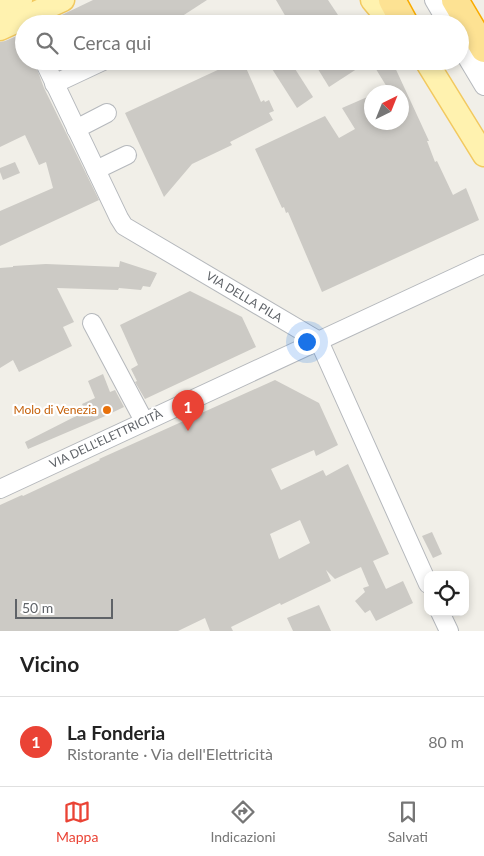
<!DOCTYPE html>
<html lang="it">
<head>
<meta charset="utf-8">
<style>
	body { margin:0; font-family:Lato,sans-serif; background:#f2f2f2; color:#222 }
	.controls { position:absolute; right:15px; bottom:15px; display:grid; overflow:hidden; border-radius:10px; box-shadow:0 2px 8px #0003 }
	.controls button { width:45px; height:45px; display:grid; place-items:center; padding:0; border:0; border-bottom:1px solid #e0e0e0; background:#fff; color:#222; font:25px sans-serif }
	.compass { position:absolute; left:364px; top:85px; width:45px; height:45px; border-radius:50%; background:#fff; box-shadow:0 2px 8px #0003; rotate:43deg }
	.scale { position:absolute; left:15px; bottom:12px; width:98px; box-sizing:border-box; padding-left:5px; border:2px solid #5f6368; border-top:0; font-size:14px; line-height:18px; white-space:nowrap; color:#5f6368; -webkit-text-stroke:4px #fff; paint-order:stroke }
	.you { position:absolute; left:306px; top:341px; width:18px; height:18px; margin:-12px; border:4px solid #fff; border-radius:50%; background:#1a73e8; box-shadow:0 0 0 8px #1a73e833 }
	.badge { display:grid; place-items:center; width:32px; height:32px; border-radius:50%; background:#ea4335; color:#fff; font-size:16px; font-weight:700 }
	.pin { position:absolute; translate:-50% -41px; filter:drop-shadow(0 1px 2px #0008) }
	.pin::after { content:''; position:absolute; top:26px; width:18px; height:15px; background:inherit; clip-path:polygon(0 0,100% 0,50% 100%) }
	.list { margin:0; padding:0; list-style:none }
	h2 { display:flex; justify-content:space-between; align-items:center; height:65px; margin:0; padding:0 20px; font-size:21px }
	h2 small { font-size:16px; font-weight:400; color:#767676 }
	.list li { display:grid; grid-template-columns:32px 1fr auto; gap:15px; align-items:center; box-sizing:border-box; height:90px; padding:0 20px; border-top:1px solid #e0e0e0 }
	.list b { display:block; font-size:19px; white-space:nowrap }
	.list p { margin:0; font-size:16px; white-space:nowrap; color:#767676 }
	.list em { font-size:16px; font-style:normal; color:#767676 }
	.icon { flex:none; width:28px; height:28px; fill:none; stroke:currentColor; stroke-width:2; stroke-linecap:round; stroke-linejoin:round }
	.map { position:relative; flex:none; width:484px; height:631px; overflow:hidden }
	.search { position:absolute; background:#fff; box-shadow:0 2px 8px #0003; left:15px; right:15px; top:15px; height:55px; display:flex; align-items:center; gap:12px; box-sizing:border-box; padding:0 18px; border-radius:28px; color:#767676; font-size:19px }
	.sheet { height:155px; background:#fff }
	nav { display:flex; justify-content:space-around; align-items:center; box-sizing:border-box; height:70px; border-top:1px solid #e0e0e0; background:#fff; font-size:14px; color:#767676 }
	nav a { display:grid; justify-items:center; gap:2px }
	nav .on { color:#ea4335 }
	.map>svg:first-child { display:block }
	.building { fill:#cccac5; fill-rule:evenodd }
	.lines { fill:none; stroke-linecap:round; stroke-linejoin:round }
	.minor-casing { stroke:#b5b8bc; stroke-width:20 }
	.major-casing { stroke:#f2c960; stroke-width:25 }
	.highway-casing { stroke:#f9ab00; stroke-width:29 }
	.minor { stroke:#fff; stroke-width:18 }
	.major { stroke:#fff2af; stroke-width:22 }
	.highway { stroke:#fde293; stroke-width:26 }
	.food-dot { fill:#e8710a; stroke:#fff; stroke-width:2 }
	.labels { text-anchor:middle; stroke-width:4.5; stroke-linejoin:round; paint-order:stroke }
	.street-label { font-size:12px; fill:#5f6368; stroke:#fff }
	.food-label { font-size:12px; fill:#c56008; stroke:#fff; text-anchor:end }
</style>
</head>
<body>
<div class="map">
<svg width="484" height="631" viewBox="0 0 484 631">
	<rect width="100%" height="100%" fill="#f1efe8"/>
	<g class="building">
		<polygon points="93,0 207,0 170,24 43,24"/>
		<polygon points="276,0 328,0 344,24 290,24"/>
		<polygon points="24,33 24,61 34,61 44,88 99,200 0,246 0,211 53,188 46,162 39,165 25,135 0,147 0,42 5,41"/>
		<polygon points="237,61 243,61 261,102 264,100 265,102 269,100 274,111 269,113 273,120 230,142 232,145 192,164 164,197 125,113"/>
		<polygon points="267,61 290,61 313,97 297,108"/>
		<polygon points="313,61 369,61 329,87"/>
		<polygon points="371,61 392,61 429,141 427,141 435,162 437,161 453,195 466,188 479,220 322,292 288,212 286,213 284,207 282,208 255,149 325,116 339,138 355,129 342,108 372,95 372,122 402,122 402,92 390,92"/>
		<polygon points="15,162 20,173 3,180 0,172 0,168"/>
		<polygon points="120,261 157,273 150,287 143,286 141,290 119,288 118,290 57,288 74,322 63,327 72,346 19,372 13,360 0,368 0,268 13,267 13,266 46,264 119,267"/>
		<polygon points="190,291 242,317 256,347 145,399 135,382 137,381 131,369 138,365 120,325"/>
		<polygon points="103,374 110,392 115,390 124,407 103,417 28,449 25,442 86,411 82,404 95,398 88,381"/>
		<path d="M275 380 319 403 338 445 316 456 314 450 271 469 281 490 323 470 326 476 348 464 389 554 373 561 386 589 403 581 413 603 376 621 370 610 365 613 355 601 365 592 363 588 369 586 361 567 335 579 326 570 331 581 281 605 280 603 231 627 233 631H210L205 618 178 631H0V505L22 495 23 496 100 460 99 459ZM300 520 310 543 279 559 270 534Z"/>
		<polygon points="432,532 442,554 433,558 422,536"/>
		<polygon points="319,605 331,631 293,631 287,618"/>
	</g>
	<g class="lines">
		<g class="minor-casing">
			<g id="minor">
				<polyline points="434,0 448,24"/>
				<polyline points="472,40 484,67"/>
				<polyline points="460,46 484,86"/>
				<polyline points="44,61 119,218 124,226 319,341 428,584"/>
				<polyline points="54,84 103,61"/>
				<polyline points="76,129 107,113"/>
				<polyline points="96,170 127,155"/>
				<polyline points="92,323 144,421"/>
				<polyline points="0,489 484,264"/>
				<polyline points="440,612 449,631"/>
			</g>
		</g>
		<g class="major-casing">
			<g id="major">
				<polyline points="372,0 392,24"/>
				<polyline points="0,10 21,0"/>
				<polyline points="0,29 63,0"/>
				<polyline points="426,61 484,155"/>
			</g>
		</g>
		<g class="highway-casing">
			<g id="highway">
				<polyline points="392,0 405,24"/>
				<polyline points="455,0 484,49"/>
			</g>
		</g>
		<use href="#minor" class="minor"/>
		<use href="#major" class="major"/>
		<use href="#highway" class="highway"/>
	</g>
	<circle class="food-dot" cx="107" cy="410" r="5"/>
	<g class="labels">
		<g class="street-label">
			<text transform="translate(244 297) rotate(31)" y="4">VIA DELLA PILA</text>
			<text transform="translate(106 439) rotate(-25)" y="4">VIA DELL'ELETTRICITÀ</text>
		</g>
		<g class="food-label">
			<text x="97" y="414">Molo di Venezia</text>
		</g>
	</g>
</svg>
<div class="controls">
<button><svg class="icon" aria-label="locate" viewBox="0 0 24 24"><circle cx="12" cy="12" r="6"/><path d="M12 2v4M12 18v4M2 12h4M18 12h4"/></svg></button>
</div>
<svg class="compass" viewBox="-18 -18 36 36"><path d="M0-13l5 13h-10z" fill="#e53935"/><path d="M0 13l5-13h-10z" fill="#767676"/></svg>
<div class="scale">50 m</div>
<div class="you"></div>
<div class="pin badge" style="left:188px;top:431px">1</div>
<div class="search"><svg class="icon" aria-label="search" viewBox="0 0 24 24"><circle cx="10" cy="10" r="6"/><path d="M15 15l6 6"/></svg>Cerca qui</div>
</div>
<section class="sheet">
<h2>Vicino<small></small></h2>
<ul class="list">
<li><span class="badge">1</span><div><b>La Fonderia</b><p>Ristorante · Via dell'Elettricità</p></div><em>80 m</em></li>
</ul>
</section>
<nav>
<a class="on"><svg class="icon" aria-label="map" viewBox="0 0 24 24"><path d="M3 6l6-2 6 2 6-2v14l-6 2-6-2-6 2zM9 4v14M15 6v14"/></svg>Mappa</a>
<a><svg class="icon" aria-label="directions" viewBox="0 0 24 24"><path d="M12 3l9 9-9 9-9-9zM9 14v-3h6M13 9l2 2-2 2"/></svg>Indicazioni</a>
<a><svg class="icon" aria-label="saved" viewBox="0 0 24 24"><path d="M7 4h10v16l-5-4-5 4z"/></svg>Salvati</a>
</nav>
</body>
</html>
